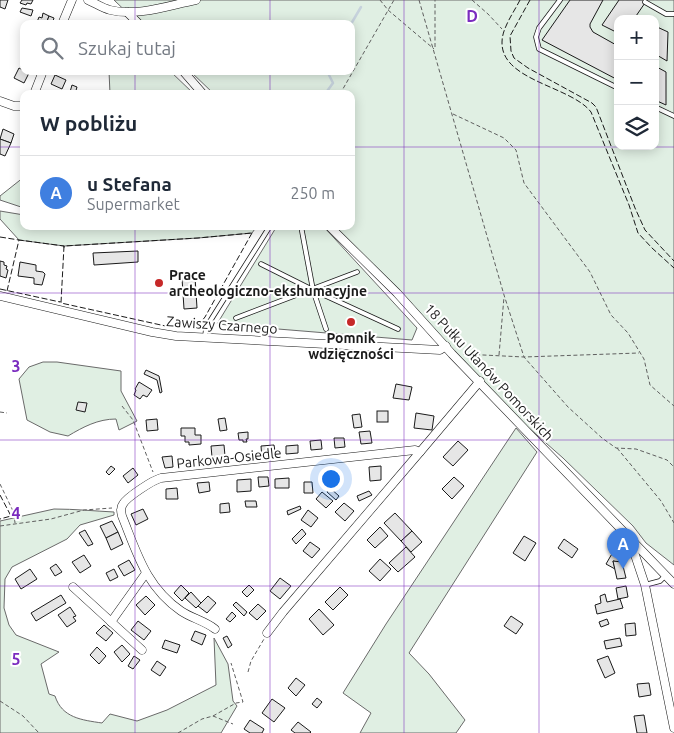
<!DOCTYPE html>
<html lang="pl">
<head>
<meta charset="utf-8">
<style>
	body { margin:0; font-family:Ubuntu,sans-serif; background:#f6f6f7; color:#1f2937 }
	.controls { position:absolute; right:15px; top:15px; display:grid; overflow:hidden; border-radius:10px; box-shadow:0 2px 12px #0003 }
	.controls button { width:45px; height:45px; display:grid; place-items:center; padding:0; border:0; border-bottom:1px solid #e0e1e3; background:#fff; color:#1f2937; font:25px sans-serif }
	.you { position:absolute; left:330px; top:478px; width:18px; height:18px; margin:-12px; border:4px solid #fff; border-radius:50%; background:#1a73e8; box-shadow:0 0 0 8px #1a73e833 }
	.badge { display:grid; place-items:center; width:32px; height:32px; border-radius:50%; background:#db2777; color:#fff; font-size:16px; font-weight:700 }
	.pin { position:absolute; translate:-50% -41px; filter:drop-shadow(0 1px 2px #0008) }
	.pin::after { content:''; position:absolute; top:26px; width:18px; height:15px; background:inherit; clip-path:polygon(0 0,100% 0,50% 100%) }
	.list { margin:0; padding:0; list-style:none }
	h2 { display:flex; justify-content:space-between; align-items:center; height:65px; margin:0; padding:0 20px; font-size:21px }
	h2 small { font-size:16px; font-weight:400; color:#747a83 }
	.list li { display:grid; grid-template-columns:32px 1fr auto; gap:15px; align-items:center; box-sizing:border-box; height:75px; padding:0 20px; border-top:1px solid #e0e1e3 }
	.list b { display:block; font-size:19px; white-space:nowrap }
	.list p { margin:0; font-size:16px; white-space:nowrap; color:#747a83 }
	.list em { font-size:16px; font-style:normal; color:#747a83 }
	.icon { flex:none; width:28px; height:28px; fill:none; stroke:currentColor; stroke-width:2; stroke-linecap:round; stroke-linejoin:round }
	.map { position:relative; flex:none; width:674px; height:733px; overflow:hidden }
	.search { position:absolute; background:#fff; box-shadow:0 2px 12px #0003; left:20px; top:20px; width:335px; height:55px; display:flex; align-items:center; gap:12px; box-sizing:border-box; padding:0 18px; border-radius:10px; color:#747a83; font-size:19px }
	.panel { position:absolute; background:#fff; box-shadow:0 2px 12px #0003; left:20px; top:90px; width:335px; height:140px; border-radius:10px }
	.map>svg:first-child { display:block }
	.green { fill:#e0efe3; stroke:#6a6a6a; fill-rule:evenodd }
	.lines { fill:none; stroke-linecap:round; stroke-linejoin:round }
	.stream { stroke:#c6d2dc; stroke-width:2.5 }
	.building { fill:#e6e6e6; stroke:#1a1a1a }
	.service-casing { stroke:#1a1a1a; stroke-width:5.5 }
	.minor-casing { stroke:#1a1a1a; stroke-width:9 }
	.path { stroke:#5f5f5f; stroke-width:1; stroke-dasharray:4 2.5; stroke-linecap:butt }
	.service { stroke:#fff; stroke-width:4 }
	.minor { stroke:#fff; stroke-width:8 }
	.fence { stroke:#1a1a1a; stroke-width:1; stroke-dasharray:6 2.5; stroke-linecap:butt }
	.grid { fill:none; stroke:#7b2cbf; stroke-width:1; stroke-opacity:0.55 }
	.poi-dot { fill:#c62828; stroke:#fff; stroke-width:2 }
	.labels { text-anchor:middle; stroke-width:4; stroke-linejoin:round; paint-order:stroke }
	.poi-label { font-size:14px; font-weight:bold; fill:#1a1a1a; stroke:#fff; text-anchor:start }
	.street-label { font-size:14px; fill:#1a1a1a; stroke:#fff }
	.grid-label { font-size:16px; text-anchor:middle; font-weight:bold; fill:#7b2cbf; stroke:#fff; stroke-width:4; stroke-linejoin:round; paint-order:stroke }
</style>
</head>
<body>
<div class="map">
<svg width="674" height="733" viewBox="0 0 674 733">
	<rect width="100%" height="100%" fill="#fff"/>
	<g class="green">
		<path d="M114 0H674V565L646 543 633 526 563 458 521 421 334 226H351V94H214L190 71H351V24H139ZM618 19H655V146H618Z"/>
		<polygon points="109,71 170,71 194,94 110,94"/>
		<polygon points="24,177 24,208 0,200 0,196"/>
		<polygon points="0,211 24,215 24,226 257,226 252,233 198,238 64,246 19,240 0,219"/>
		<polygon points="277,226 323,226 417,328 412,340 217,324"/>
		<path d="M43 362H57L121 371V391L137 421 119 430 116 419C98 419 83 427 68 436L50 432 27 420 19 379 29 367Z"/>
		<polygon points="516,428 537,452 409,653 429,674 465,720 456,733 360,733 371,713 343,693 386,624"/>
		<path d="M54 509C75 509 94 511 114 512V515L80 525 67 539 12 567 5 579 4 608 9 625 16 635 59 652 41 664 49 694 55 696C62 718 82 720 102 723L110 714 137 721 167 710 216 685 214 638 228 664 233 701 237 706 221 733H0V521Z"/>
	</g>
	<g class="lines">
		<g class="stream">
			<polyline points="351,24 361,7"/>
			<polyline points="325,94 333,83 329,75 330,71"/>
			<polyline points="351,168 352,188"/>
		</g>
	</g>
	<g class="building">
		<polygon points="0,0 8,0 5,9 0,7"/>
		<polygon points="22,0 33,0 31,4 27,3 26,5 20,3"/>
		<polygon points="570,0 603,0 590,24 590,27 593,32 618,46 618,80 542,40"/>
		<polygon points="619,0 647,0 636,16 641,19 618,19 618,33 602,25"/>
		<polygon points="22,8 33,10 31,16 20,12"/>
		<polygon points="43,13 49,16 46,24 37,22 39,17 42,18"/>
		<polygon points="49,16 54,18 52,24 46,24"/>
		<polygon points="655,26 668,32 667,61 655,54"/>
		<polygon points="655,66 666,72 666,105 655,100"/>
		<polygon points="19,68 29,73 24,83 14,78"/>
		<polygon points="55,75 66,80 62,89 51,84"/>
		<polygon points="72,85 77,87 75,94 70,92"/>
		<polygon points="3,129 14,134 11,143 0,139"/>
		<polygon points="0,139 11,143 5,156 0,154"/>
		<polygon points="138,251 138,262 94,265 93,253"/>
		<polygon points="0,261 4,262 4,265 7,266 6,269 8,270 6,278 0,276"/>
		<polygon points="20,262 36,265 36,271 43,272 45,274 42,285 34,284 34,278 18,276"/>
		<polygon points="195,277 197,308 184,309 182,278"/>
		<polygon points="146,370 159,376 162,392 160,393 157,380 144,374"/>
		<polygon points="139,382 152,390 147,397 143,395 140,399 134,395 136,390 135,389"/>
		<polygon points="396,384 412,387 409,400 393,398"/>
		<polygon points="78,402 87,403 85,412 76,410"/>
		<rect x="377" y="411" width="11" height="11"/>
		<polygon points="416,413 434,416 432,430 414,428"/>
		<polygon points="360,414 362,427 354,428 352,415"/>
		<polygon points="225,418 227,430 220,431 218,419"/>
		<polygon points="157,419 158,430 147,431 146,420"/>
		<polygon points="181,428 195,428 195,435 201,435 201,444 189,445 189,442 185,442 185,436 181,436"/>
		<polygon points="370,431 372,443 361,444 359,432"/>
		<polygon points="248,432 248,439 246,439 247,442 243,442 243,440 239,440 238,433"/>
		<polygon points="334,438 344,438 345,447 335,448"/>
		<polygon points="321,440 322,449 311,450 310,441"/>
		<polygon points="458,441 468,450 453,466 443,457"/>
		<polygon points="224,445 225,456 212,457 211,446"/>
		<polygon points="274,445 276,458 262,459 261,446"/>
		<polygon points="298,445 298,453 286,454 286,446"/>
		<polygon points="172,456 173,467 165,468 162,457"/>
		<polygon points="111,466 115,469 109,475 106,472"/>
		<polygon points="381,466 381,480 370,481 369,467"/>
		<polygon points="133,468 138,475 128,483 123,476"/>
		<polygon points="258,477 268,477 269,486 259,487"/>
		<polygon points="454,477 464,486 452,499 442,489"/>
		<polygon points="289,478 289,488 275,488 275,479"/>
		<polygon points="251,479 251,491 237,492 237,480"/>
		<polygon points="209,482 210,491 199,493 197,483"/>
		<polygon points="304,482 312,482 313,493 304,493"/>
		<polygon points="177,488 178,499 166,499 166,489"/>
		<polygon points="330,488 339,496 336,500 327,492"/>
		<polygon points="369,491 372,495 359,501 357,496"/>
		<polygon points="322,492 333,501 326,508 316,499"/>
		<polygon points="245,501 256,501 257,507 246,507"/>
		<polygon points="229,503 230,512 220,513 220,504"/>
		<polygon points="344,503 354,511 345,521 335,512"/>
		<polygon points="300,506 301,509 288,515 287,511"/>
		<polygon points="143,509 148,519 136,525 131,514"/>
		<polygon points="308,510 318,518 311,527 301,520"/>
		<polygon points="395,513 412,531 401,541 384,523"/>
		<polygon points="112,521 118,532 106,538 100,526"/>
		<polygon points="380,527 388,536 375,548 367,540"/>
		<polygon points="302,529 306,534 296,544 292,539"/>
		<polygon points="85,530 93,544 88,546 79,533"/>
		<polygon points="412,531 422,542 411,552 401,541"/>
		<polygon points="118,532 123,544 111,550 106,538"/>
		<polygon points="524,536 536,543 525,561 513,553"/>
		<polygon points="564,539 578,549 572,558 558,548"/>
		<polygon points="310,542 320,549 312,558 303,551"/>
		<polygon points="406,547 415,557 398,572 389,563"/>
		<polygon points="613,552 625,559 623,563 613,561 615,569 606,564"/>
		<polygon points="84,555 91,566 80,573 72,562"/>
		<polygon points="380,559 391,569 380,581 369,571"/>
		<polygon points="129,560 135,570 124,576 118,566"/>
		<polygon points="613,561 622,562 626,578 617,579"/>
		<polygon points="56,564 62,572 55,576 50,568"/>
		<polygon points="30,569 37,579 21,589 15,579"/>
		<polygon points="114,569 118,577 110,581 106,573"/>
		<polygon points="280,578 291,586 280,599 270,591"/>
		<polygon points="181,585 189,593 182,601 174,593"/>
		<polygon points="249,585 254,590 247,597 242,592"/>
		<polygon points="626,586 628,597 618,599 616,588"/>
		<polygon points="340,587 348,595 333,610 325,602"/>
		<polygon points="191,592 201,603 196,608 185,598"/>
		<polygon points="605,594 607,602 620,599 623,608 597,614 595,605 601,603 600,596"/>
		<polygon points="61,595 66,603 36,621 31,613"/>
		<polygon points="146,596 155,605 145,615 136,605"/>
		<polygon points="208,596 216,603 207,613 198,606"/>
		<polygon points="236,602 247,612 244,616 233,605"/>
		<polygon points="258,604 266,611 257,620 249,613"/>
		<polygon points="70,607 76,616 73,617 76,621 67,627 58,615"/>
		<polygon points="319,609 334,625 323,635 309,619"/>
		<polygon points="232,612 236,616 230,622 226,619"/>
		<polygon points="511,616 523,624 516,634 504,626"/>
		<polygon points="607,619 609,624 601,627 599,622"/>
		<polygon points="138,621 151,631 144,640 131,630"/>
		<polygon points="635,623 636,635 626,636 625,624"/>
		<polygon points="104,625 113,633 106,641 96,633"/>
		<polygon points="195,631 206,635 202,645 191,640"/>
		<polygon points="227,636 232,645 228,648 223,638"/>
		<polygon points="620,638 622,646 606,649 604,641"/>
		<polygon points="165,640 180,645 177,653 162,648"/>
		<polygon points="122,645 130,654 122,662 114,652"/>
		<polygon points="97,647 106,656 99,664 90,655"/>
		<polygon points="134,656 140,660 133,669 128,666"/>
		<polygon points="608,656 615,673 605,678 597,660"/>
		<polygon points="157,661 166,667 160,676 151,670"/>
		<polygon points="296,678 305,685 296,696 288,688"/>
		<polygon points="649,683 651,695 639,697 637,684"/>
		<polygon points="317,698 322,702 317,708 312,704"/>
		<polygon points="272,699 285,708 274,722 262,713"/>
		<polygon points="644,715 647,733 637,733 634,716"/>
		<polygon points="250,720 264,729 262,733 250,733 244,729"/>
		<polygon points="298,722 311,732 310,733 295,733 291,730"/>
	</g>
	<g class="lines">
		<g class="service-casing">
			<g id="service">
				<polyline points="560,0 539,28 536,37 539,49 618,88"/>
				<polyline points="645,2 666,14 674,14"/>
				<polyline points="655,107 674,116"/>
				<polyline points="301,226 313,290 326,329"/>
				<polyline points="261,264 313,290 398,329"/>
				<polyline points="236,318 357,272"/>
				<polyline points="205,337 206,328 212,318 270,226"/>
				<polyline points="645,585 660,581 665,576"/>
			</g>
		</g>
		<g class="minor-casing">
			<g id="minor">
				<path d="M88 0C95 3 102 8 110 10 137 17 170 5 196 0"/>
				<polyline points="127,12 139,24"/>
				<polyline points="62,24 72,0"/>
				<polyline points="183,71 203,94"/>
				<polyline points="34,94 43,71"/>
				<polyline points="0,101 14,106 24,106"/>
				<polyline points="329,226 397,293 452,354 674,584"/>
				<polyline points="0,296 152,332 176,336 440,350 446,346"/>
				<polyline points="630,540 645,585 674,728"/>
				<polyline points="73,587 142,650"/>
				<polyline points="111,622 146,573"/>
				<path d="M215 629C205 621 191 618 181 611 146 587 137 553 122 516 121 512 120 508 123 504 127 497 153 480 161 478L415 450 420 452 480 381"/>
				<polyline points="267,633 283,612 420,452"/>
			</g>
		</g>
		<g class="path">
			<polyline points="380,0 388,10 434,49"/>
			<polyline points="419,0 504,295 524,357 568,407 602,438 616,448 636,449 667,460 674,467"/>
			<polyline points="472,0 488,14 502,29"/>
			<polyline points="435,47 435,0"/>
			<polyline points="340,94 394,0"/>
			<polyline points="453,114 504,138 516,150 524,183 590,272 611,315 628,333 644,359 650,385 674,406"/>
			<polyline points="463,354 524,357 639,353"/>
			<polyline points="499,355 504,297"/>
			<polyline points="122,406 133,420 153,472"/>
			<polyline points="0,412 7,413"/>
			<polyline points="617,448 661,501 674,523"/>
			<polyline points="0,484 14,513 15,523"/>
			<polyline points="0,526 51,519 84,510 112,508"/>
			<polyline points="248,672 251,661 264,639"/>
			<polyline points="0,701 23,716 39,733"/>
			<polyline points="213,716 236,703 243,702 231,663"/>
			<polyline points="178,733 202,719 213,716 233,724"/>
		</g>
		<use href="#service" class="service"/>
		<use href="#minor" class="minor"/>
		<g class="fence">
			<path d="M520 0C514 12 502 28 502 42 501 81 571 86 591 112L629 205 638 233 652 248 674 268"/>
			<polyline points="530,0 510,36 511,51 514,58 528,68 592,103 596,107 635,208 645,230 674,261"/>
			<polygon points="252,233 205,317 201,322 189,327 170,327 61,303 64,246 198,238"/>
			<polyline points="0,237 19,240"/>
			<polyline points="0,289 60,302 60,301"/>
			<polyline points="7,291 19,240 64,246 64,248"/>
			<polyline points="0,495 11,516 0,519"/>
		</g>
	</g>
	<path class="grid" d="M135 0V24M270 0V24M404 0V733M539 0V733M135 71V94M270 71V94M0 147H24M351 147H674M135 226V733M270 226V733M0 293H674M0 440H674M0 586H674"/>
	<g class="poi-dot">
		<circle cx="159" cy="283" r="5"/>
		<circle cx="351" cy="322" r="5"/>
	</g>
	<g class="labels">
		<g class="poi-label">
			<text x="169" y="280">Prace<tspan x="169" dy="16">archeologiczno-ekshumacyjne</tspan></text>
			<text x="351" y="343" text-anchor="middle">Pomnik<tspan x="351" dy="16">wdzięczności</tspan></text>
		</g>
		<g class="street-label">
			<text transform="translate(222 325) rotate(4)" y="5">Zawiszy Czarnego</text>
			<text transform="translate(489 372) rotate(47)" y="5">18 Pułku Ułanów Pomorskich</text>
			<text transform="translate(229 458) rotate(-6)" y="5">Parkowa-Osiedle</text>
		</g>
	</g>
	<g class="grid-label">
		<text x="472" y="22">D</text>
		<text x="16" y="372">3</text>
		<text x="16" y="519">4</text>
		<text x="16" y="665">5</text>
	</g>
</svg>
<div class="controls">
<button>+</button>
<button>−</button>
<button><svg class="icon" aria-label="layers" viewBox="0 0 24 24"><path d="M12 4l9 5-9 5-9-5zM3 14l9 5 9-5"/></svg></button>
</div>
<div class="you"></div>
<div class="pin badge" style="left:623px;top:569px;background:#3f7fe0">A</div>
<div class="search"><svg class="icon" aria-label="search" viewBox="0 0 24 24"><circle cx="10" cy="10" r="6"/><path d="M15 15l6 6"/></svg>Szukaj tutaj</div>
<section class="panel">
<h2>W pobliżu<small></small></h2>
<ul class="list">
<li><span class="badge" style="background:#3f7fe0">A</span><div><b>u Stefana</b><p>Supermarket</p></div><em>250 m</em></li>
</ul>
</section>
</div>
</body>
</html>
